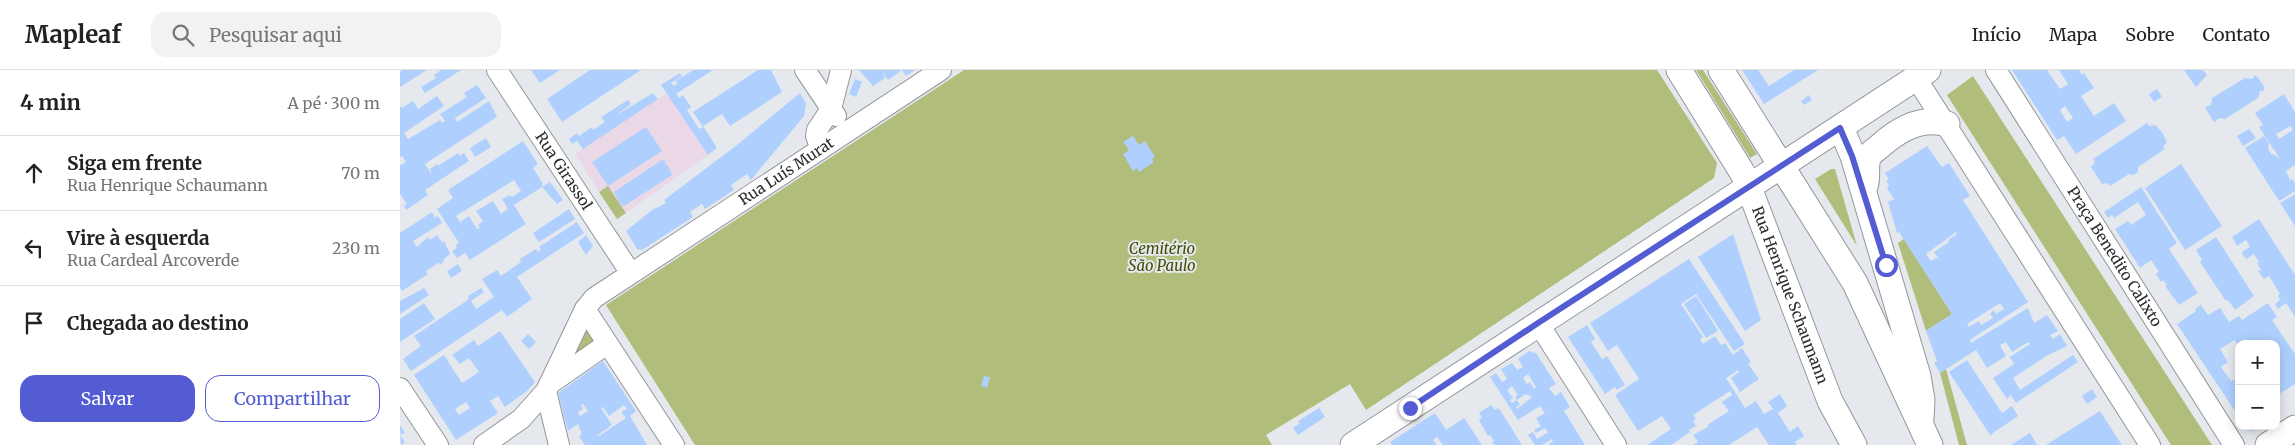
<!DOCTYPE html>
<html lang="pt">
<head>
<meta charset="utf-8">
<style>
	body { margin:0; font-family:Merriweather,serif; background:#f2f2f2; color:#222 }
	.controls { position:absolute; right:15px; bottom:15px; display:grid; overflow:hidden; border-radius:10px; box-shadow:0 2px 12px #0003 }
	.controls button { width:45px; height:45px; display:grid; place-items:center; padding:0; border:0; border-bottom:1px solid #e0e0e0; background:#fff; color:#222; font:25px sans-serif }
	.stop { position:absolute; width:15px; height:15px; margin:-11px; border:4px solid #535cd3; border-radius:50%; background:#fff }
	.stop.end { background:#535cd3; border-color:#fff; box-shadow:0 1px 5px #0008 }
	.list { margin:0; padding:0; list-style:none }
	h2 { display:flex; justify-content:space-between; align-items:center; height:65px; margin:0; padding:0 20px; font-size:21px }
	h2 small { font-size:16px; font-weight:400; color:#767676 }
	.list li { display:grid; grid-template-columns:32px 1fr auto; gap:15px; align-items:center; box-sizing:border-box; height:75px; padding:0 20px; border-top:1px solid #e0e0e0 }
	.list b { display:block; font-size:19px; white-space:nowrap }
	.list p { margin:0; font-size:16px; white-space:nowrap; color:#767676 }
	.list em { font-size:16px; font-style:normal; color:#767676 }
	.actions { display:flex; gap:10px; padding:15px 20px }
	.actions a { flex:1; padding:11px 0; border:1px solid #535cd3; border-radius:15px; text-align:center; font-size:18px; color:#535cd3 }
	.actions .main { background:#535cd3; color:#fff }
	.icon { flex:none; width:28px; height:28px; fill:none; stroke:currentColor; stroke-width:2; stroke-linecap:round; stroke-linejoin:round }
	.map { position:relative; flex:none; width:1895px; height:375px; overflow:hidden }
	header { display:flex; align-items:center; gap:30px; box-sizing:border-box; height:70px; padding:0 25px; background:#fff; border-bottom:1px solid #e0e0e0 }
	header strong { font-size:24px }
	nav { display:flex; gap:28px; margin-inline-start:auto; font-size:18px }
	.search { width:350px; height:45px; background:#f2f2f2; display:flex; align-items:center; gap:12px; box-sizing:border-box; padding:0 18px; border-radius:15px; color:#767676; font-size:19px }
	main { display:flex }
	aside { flex:1; background:#fff }
	.map>svg:first-child { display:block }
	.commercial { fill:#ebd8e7 }
	.green { fill:#b1bd7b }
	.building { fill:#afd0fe; fill-rule:evenodd }
	.lines { fill:none; stroke-linecap:round; stroke-linejoin:round }
	.minor-casing { stroke:#93979c; stroke-width:22 }
	.major-casing { stroke:#93979c; stroke-width:27 }
	.minor { stroke:#fff; stroke-width:20 }
	.major { stroke:#fff; stroke-width:25 }
	.route { stroke:#535cd3; stroke-width:6 }
	.labels { text-anchor:middle; stroke-width:4; stroke-linejoin:round; paint-order:stroke }
	.street-label { font-size:15px; fill:#2b2c2e; stroke:#e5e9ee }
	.park-label { font-size:15px; font-style:italic; fill:#434c00; stroke:#e5e9ee }
</style>
</head>
<body>
<header>
<strong>Mapleaf</strong>
<div class="search"><svg class="icon" aria-label="search" viewBox="0 0 24 24"><circle cx="10" cy="10" r="6"/><path d="M15 15l6 6"/></svg>Pesquisar aqui</div>
<nav><a>Início</a><a>Mapa</a><a>Sobre</a><a>Contato</a></nav>
</header>
<main>
<aside>
<h2>4 min<small>A pé · 300 m</small></h2>
<ul class="list">
<li><svg class="icon" aria-label="ahead" viewBox="0 0 24 24"><path d="M12 20V5M6 11l6-6 6 6"/></svg><div><b>Siga em frente</b><p>Rua Henrique Schaumann</p></div><em>70 m</em></li>
<li><svg class="icon" aria-label="left" viewBox="0 0 24 24"><path d="M17 20v-9H6M10 6l-5 5 5 5"/></svg><div><b>Vire à esquerda</b><p>Rua Cardeal Arcoverde</p></div><em>230 m</em></li>
<li><svg class="icon" aria-label="arrive" viewBox="0 0 24 24"><path d="M6 21V4h12l-3 4 3 4H6"/></svg><div><b>Chegada ao destino</b></div></li>
</ul>
<div class="actions"><a class="main">Salvar</a><a>Compartilhar</a></div>
</aside>
<div class="map">
<svg width="1895" height="375" viewBox="0 0 1895 375">
	<rect width="100%" height="100%" fill="#e5e9ee"/>
	<polygon class="commercial" points="267,23 308,85 217,149 175,84"/>
	<g class="green">
		<polygon points="564,0 1257,0 1317,93 1314,108 966,340 950,314 866,365 872,375 295,375 206,235"/>
		<polygon points="1296,0 1303,0 1357,84 1350,88"/>
		<polygon points="1573,6 1812,375 1771,375 1547,25"/>
		<polygon points="1431,99 1435,99 1457,176 1415,109"/>
		<polygon points="208,116 226,143 217,149 199,122"/>
		<polygon points="1504,169 1552,244 1526,261 1498,173"/>
		<polygon points="186,252 200,273 161,301"/>
		<polygon points="1546,299 1567,375 1559,375 1540,303"/>
	</g>
	<g class="building">
		<polygon points="3,0 27,0 0,17 0,2"/>
		<polygon points="41,0 61,0 25,23 21,17 36,8 34,5"/>
		<polygon points="131,0 160,0 140,13"/>
		<polygon points="190,0 241,0 162,52 147,29"/>
		<polygon points="293,0 313,0 276,24 279,28 283,25 291,37 287,40 299,59 303,57 293,42 358,0 371,0 382,22 330,56 322,44 303,56 317,78 308,85 261,15 280,3 282,6 271,13 274,16 277,14 276,11"/>
		<polygon points="459,0 515,0 506,6 502,0 488,10 482,1 485,8 473,16"/>
		<polygon points="1342,0 1358,0 1369,16 1394,0 1418,0 1364,34"/>
		<path d="M1612 0H1647L1660 19 1668 14 1659 0H1679L1682 5 1684 3 1694 18 1681 26 1694 46 1714 33 1726 51 1676 84 1664 66 1657 70ZM1665 36 1673 48 1667 52 1660 40Z"/>
		<polygon points="1784,0 1803,0 1807,5 1796,17"/>
		<polygon points="1856,5 1865,18 1863,21 1860,21 1858,28 1825,49 1819,48 1815,52 1813,51 1805,37 1811,35 1812,28 1845,8 1852,9"/>
		<polygon points="455,9 462,12 456,27 449,24"/>
		<polygon points="77,15 86,28 55,48 57,52 89,31 97,47 25,94 32,105 30,99 37,94 38,96 58,83 60,86 64,83 69,91 25,120 28,125 6,140 4,136 7,134 0,124 0,95 6,92 2,86 0,87 0,36 2,38 13,31 18,39 37,26 44,36 4,63 8,69 40,50 42,53 45,51 40,44 67,27 64,23"/>
		<polygon points="1757,19 1762,27 1754,32 1749,24"/>
		<polygon points="253,23 258,29 183,79 177,71 172,74 169,69 177,63 179,66 192,57 193,60 205,52 201,47 228,30 231,34 215,46"/>
		<polygon points="400,23 406,34 404,46 351,110 347,104 331,115 334,120 305,139 302,134 290,142 293,147 242,180 237,179 226,161 252,140 266,133 264,130 337,75"/>
		<path d="M1884 24 1895 42V95L1886 101 1890 110 1892 109 1895 114V121L1879 131 1845 78 1864 66 1869 73 1868 79 1872 85 1873 84 1880 89 1859 57 1863 55 1855 43ZM1890 56 1893 60 1879 69 1876 64Z"/>
		<polygon points="1409,25 1412,30 1404,35 1401,31"/>
		<polygon points="1747,53 1749,56 1755,55 1762,62 1767,72 1763,77 1765,79 1738,97 1738,102 1733,105 1729,104 1710,116 1708,113 1702,114 1691,97 1695,92 1693,89"/>
		<polygon points="246,57 262,81 208,116 192,92"/>
		<polygon points="1849,59 1856,68 1843,76 1837,66"/>
		<polygon points="733,66 739,75 745,71 755,87 752,89 754,92 739,102 737,98 733,101 723,84 729,80 723,72"/>
		<polygon points="86,68 91,77 75,87 70,78"/>
		<path d="M123 71 138 94 133 98 143 114 142 117 114 135 126 154 70 190 65 183 57 188 52 181 57 178 55 175 59 173 37 139 53 128 48 120ZM114 110 121 121 112 127 110 125 102 129 108 139 101 144 93 131 76 141 83 151 78 155 80 158 77 159 69 146 60 152 56 146Z"/>
		<path d="M1527 76 1542 97 1549 93 1570 126 1563 130 1628 232 1570 270 1571 273 1628 238 1634 253 1647 245 1658 261 1650 265 1653 269 1660 264 1667 276 1648 285 1613 308 1620 320 1673 285 1678 292 1616 333 1611 325 1607 329 1593 308 1614 294 1610 287 1630 274 1628 272 1612 282 1606 272 1600 275 1606 286 1587 298 1576 280 1540 303 1534 293 1537 291 1526 261 1552 244 1499 162 1497 163 1488 132 1494 129 1487 118 1489 116 1486 111 1489 110 1485 103ZM1556 162 1557 164 1548 170 1549 172 1534 182 1539 189 1536 188 1531 191 1526 184ZM1600 233 1604 239 1596 244 1594 240 1590 244 1593 248 1581 255 1579 251 1569 257 1567 254Z"/>
		<polygon points="262,90 265,91 265,95 268,96 272,105 224,136 221,135 214,122"/>
		<polygon points="1781,94 1822,156 1785,180 1745,118"/>
		<polygon points="150,112 163,130 157,134 142,117"/>
		<polygon points="1741,117 1777,173 1769,179 1798,223 1779,235 1765,216 1767,215 1763,210 1761,212 1756,204 1759,202 1751,190 1740,198 1715,159 1728,151 1731,155 1746,145 1738,132 1714,148 1712,145 1708,148 1704,142"/>
		<polygon points="1895,124 1895,156 1880,133"/>
		<polygon points="169,139 175,149 139,172 133,163"/>
		<polygon points="32,142 35,148 38,146 42,153 13,171 17,177 28,167 30,170 37,165 42,172 44,171 50,184 44,189 42,194 38,193 26,201 28,204 2,221 0,217 0,163"/>
		<polygon points="1859,149 1895,205 1895,247 1886,233 1878,239 1875,234 1880,230 1878,225 1880,224 1869,206 1864,209 1858,201 1861,200 1857,193 1859,192 1854,184 1846,189 1843,185 1842,182 1850,177 1846,170 1837,176 1832,167"/>
		<polygon points="177,152 184,163 117,207 132,229 107,247 102,240 11,301 3,289 21,276 14,266 69,229 68,226 81,218 84,222 71,231 76,239 94,227 82,209 97,200 101,206 121,192 120,189 136,179 138,182 141,180 139,177"/>
		<polygon points="1333,164 1361,250 1345,261 1298,187"/>
		<polygon points="186,165 193,176 186,185 178,172"/>
		<polygon points="1816,167 1854,226 1835,240 1828,230 1825,230 1800,192 1802,190 1796,180"/>
		<polygon points="1289,189 1345,274 1334,281 1296,224 1281,234 1303,267 1300,269 1303,274 1315,266 1321,275 1325,273 1333,285 1342,278 1351,292 1348,294 1359,309 1340,322 1331,308 1339,302 1338,300 1326,308 1345,338 1356,331 1364,344 1373,339 1368,332 1380,324 1387,336 1378,343 1390,362 1398,356 1404,366 1395,372 1397,375 1369,375 1357,357 1329,375 1293,375 1298,372 1293,365 1308,357 1307,355 1329,341 1322,332 1332,325 1330,321 1293,345 1296,349 1293,351 1296,356 1289,360 1290,362 1271,375 1247,375 1271,359 1262,346 1238,361 1215,325 1239,309 1217,275 1208,281 1190,253"/>
		<polygon points="58,194 62,201 51,208 47,201"/>
		<polygon points="24,218 29,225 0,244 0,231"/>
		<polygon points="1296,226 1318,261 1306,268 1284,234"/>
		<polygon points="24,233 35,249 0,272 0,249"/>
		<polygon points="1868,233 1877,247 1872,250 1895,284 1895,314 1876,326 1876,274 1837,274 1835,270 1820,279 1828,292 1821,297 1831,311 1839,308 1839,347 1777,254 1796,241 1795,239 1801,235 1808,245 1820,238 1829,252 1839,246 1842,250"/>
		<polygon points="1187,255 1195,269 1191,272 1202,289 1207,286 1225,315 1217,320 1215,317 1205,324 1168,267"/>
		<path d="M100 261 135 312 127 321 105 337 98 326 90 331 98 343 56 370 14 305 44 285 62 313 79 302 69 288 60 294 52 285 74 270 78 276ZM66 332 70 338 59 345 55 339Z"/>
		<polygon points="128,264 136,272 129,279 121,271"/>
		<path d="M1129 281 1136 283 1156 314 1149 318 1155 326 1161 322 1170 337 1164 341 1185 375H1148L1153 371 1152 369 1142 375H1135L1128 365 1133 362 1137 369 1148 362 1145 358 1136 363 1134 360 1141 356 1136 348 1145 343 1140 336 1118 350 1090 307 1096 303 1102 312 1107 309 1101 299 1112 293 1117 300 1123 297 1118 289ZM1128 304 1136 317 1134 319 1130 312 1127 314 1123 308ZM1112 316 1118 325 1115 327 1117 330 1126 324 1132 327 1117 339 1116 337 1120 335 1117 330 1112 333 1110 330 1113 328 1107 320Z"/>
		<polygon points="1567,290 1602,343 1612,336 1618,346 1590,365 1549,302"/>
		<path d="M203 291 236 341 230 346 247 375H185L179 366 182 364 178 354 168 361 158 323ZM183 334 188 341 180 346 178 342 183 339 181 335ZM224 335 227 339 221 342 226 348 199 366 198 365 212 355 201 338 203 337 209 346Z"/>
		<polygon points="584,306 590,307 587,318 581,316"/>
		<polygon points="1692,319 1697,327 1687,334 1682,326"/>
		<polygon points="1091,335 1095,340 1098,338 1100,340 1122,375 1094,375 1092,372 1094,371 1090,365 1088,366 1079,350 1082,348 1079,343"/>
		<polygon points="919,338 925,347 898,365 893,358 900,353 898,351"/>
		<polygon points="1700,341 1722,375 1646,375"/>
		<polygon points="1035,343 1046,360 1064,348 1082,375 1043,375 1037,367 1033,370 1037,375 992,375 990,372"/>
		<polygon points="0,355 5,363 0,365 5,372 1,375"/>
		<polygon points="1845,356 1862,356 1854,361 1847,360"/>
		<polygon points="1630,363 1637,375 1611,375"/>
	</g>
	<g class="lines">
		<g class="minor-casing">
			<g id="minor">
				<path id="s1" d="M97 0 230 202"/>
				<polyline points="405,0 436,46"/>
				<path id="s2" d="M1596 0 1834 375"/>
				<polyline points="1516,8 1750,375"/>
				<polyline points="421,79 416,66 417,60 431,39 441,0"/>
				<polyline points="185,239 274,375"/>
				<polyline points="1138,253 1216,375"/>
				<polyline points="151,313 207,274"/>
				<polyline points="0,318 38,375"/>
				<polyline points="146,321 159,375"/>
				<path id="s3" d="M84 375 121 349 146 321 185 239 194 228 541 0"/>
			</g>
		</g>
		<g class="major-casing">
			<g id="major">
				<path id="s4" d="M1279 0 1345 107 1430 331 1454 375"/>
				<polyline points="1321,0 1455,213 1530,375"/>
				<polyline points="1441,58 1453,86 1518,306 1522,330 1521,349"/>
				<path d="M1465 116C1469 106 1464 96 1469 86 1471 82 1477 79 1480 76 1499 59 1522 46 1547 54"/>
				<polyline points="953,375 1528,0"/>
				<polyline points="1868,375 1895,358"/>
			</g>
		</g>
		<use href="#minor" class="minor"/>
		<use href="#major" class="major"/>
	</g>
	<g class="lines">
		<polyline class="route" points="1010,338 1138,253 1440,58 1452,86 1486,195"/>
	</g>
	<g class="labels">
		<g class="street-label">
			<text dy="5" stroke="none"><textPath href="#s1" startOffset="121">Rua Girassol</textPath></text>
			<text dy="5" stroke="none"><textPath href="#s3" startOffset="418">Rua Luís Murat</textPath></text>
			<text dy="5" stroke="none"><textPath href="#s2" startOffset="221">Praça Benedito Calixto</textPath></text>
			<text dy="5" stroke="none"><textPath href="#s4" startOffset="252">Rua Henrique Schaumann</textPath></text>
		</g>
		<g class="park-label">
			<text x="762" y="184">Cemitério<tspan x="762" dy="17">São Paulo</tspan></text>
		</g>
	</g>
</svg>
<div class="controls">
<button>+</button>
<button>−</button>
</div>
<div class="stop" style="left:1486px;top:195px"></div>
<div class="stop end" style="left:1010px;top:338px"></div>
</div>
</main>
</body>
</html>
